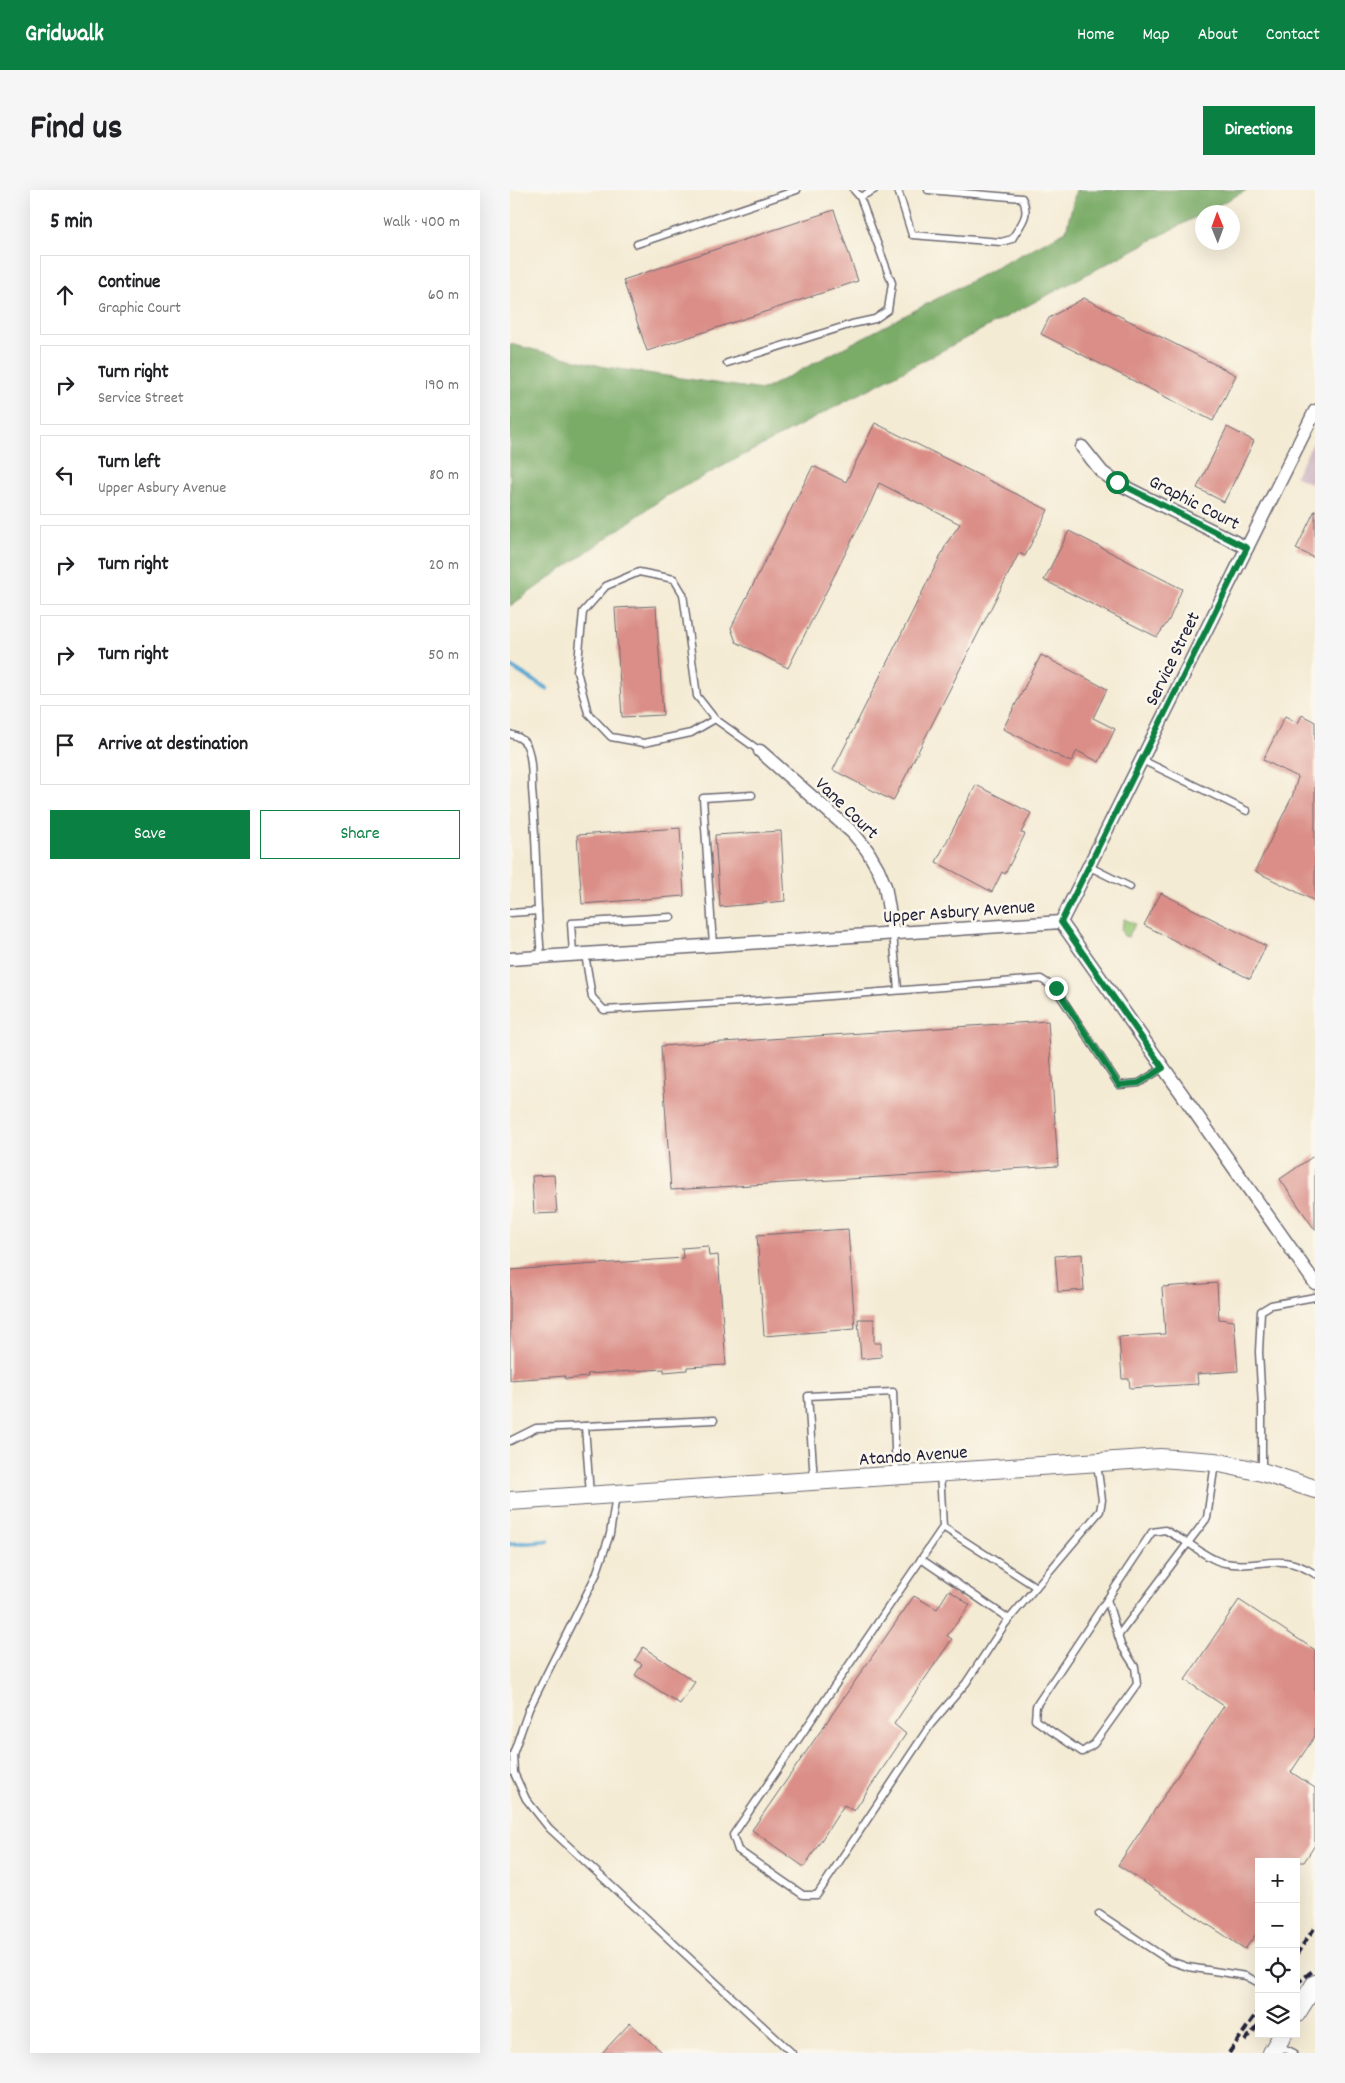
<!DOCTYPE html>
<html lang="en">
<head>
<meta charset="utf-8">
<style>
	body { margin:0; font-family:Dekko,sans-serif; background:#f6f6f6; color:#202124 }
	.controls { position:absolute; right:15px; bottom:15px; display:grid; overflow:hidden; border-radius:0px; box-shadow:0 5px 20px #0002 }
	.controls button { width:45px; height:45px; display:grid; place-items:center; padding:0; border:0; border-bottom:1px solid #e0e0e0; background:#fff; color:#202124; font:25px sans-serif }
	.compass { position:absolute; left:685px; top:15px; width:45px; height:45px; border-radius:50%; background:#fff; box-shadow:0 5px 20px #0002; rotate:359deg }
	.stop { position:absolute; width:15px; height:15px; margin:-11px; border:4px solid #0b8043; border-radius:50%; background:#fff }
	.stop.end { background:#0b8043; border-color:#fff; box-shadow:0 1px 5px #0008 }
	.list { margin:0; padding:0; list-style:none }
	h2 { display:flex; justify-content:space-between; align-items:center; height:65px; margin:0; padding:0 20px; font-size:21px }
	h2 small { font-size:16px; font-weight:400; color:#757577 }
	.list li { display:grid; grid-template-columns:32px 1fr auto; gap:15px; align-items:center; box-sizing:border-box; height:80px; margin:0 10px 10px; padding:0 10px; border:1px solid #e0e0e0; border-radius:0px }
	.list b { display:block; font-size:19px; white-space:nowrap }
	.list p { margin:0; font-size:16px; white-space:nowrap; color:#757577 }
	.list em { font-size:16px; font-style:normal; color:#757577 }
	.actions { display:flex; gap:10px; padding:15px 20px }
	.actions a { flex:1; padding:11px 0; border:1px solid #0b8043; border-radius:0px; text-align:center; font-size:18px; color:#0b8043 }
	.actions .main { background:#0b8043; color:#fff }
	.icon { flex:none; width:28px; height:28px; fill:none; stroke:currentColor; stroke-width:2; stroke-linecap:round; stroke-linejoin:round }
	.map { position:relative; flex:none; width:805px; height:1863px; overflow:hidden; border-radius:0px }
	header { display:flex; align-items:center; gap:30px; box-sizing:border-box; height:70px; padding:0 25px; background:#0b8043; color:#fff }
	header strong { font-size:24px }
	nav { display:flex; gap:28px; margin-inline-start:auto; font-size:18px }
	.intro { display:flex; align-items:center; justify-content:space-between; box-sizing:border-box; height:120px; padding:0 30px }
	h1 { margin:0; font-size:35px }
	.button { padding:12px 22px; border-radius:0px; background:#0b8043; color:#fff; font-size:18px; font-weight:700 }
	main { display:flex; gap:30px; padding:0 30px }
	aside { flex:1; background:#fff; border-radius:0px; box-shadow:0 5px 20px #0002 }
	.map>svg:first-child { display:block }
	.industrial { fill:#d2bdc6 }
	.green { fill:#98c776; stroke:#5d7458 }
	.forest { fill:#7aac67; stroke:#4e6751 }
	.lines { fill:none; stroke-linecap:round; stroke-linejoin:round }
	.stream { stroke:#58a7d2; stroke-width:4.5 }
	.building { fill:#da8e87 }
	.lane-casing { stroke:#6c6871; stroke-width:9 }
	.street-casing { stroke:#6c6871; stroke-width:15 }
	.secondary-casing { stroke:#6c6871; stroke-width:20 }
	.lane { stroke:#fff; stroke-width:6 }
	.street { stroke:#fff; stroke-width:12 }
	.secondary { stroke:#fff; stroke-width:18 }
	.rail { stroke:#22223b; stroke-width:4; stroke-dasharray:8 4; stroke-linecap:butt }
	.route { stroke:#0b8043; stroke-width:6 }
	.labels { text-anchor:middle; stroke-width:5; stroke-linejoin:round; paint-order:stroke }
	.street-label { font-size:19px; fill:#22223b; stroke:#fbf7ec }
</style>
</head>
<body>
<header>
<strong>Gridwalk</strong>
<nav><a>Home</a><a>Map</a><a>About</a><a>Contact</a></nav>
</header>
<div class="intro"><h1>Find us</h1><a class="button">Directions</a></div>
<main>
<aside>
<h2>5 min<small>Walk · 400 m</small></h2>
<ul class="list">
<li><svg class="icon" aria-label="ahead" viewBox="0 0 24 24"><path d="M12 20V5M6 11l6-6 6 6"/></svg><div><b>Continue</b><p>Graphic Court</p></div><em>60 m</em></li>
<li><svg class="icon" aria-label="right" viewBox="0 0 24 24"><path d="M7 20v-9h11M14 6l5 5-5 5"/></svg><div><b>Turn right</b><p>Service Street</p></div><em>190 m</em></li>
<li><svg class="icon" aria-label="left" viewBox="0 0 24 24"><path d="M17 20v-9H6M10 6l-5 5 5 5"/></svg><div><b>Turn left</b><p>Upper Asbury Avenue</p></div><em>80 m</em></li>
<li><svg class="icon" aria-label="right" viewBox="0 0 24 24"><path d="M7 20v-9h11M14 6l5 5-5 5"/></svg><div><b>Turn right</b></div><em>20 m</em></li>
<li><svg class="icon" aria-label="right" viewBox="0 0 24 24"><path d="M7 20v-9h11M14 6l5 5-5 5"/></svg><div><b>Turn right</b></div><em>50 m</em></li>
<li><svg class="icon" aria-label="arrive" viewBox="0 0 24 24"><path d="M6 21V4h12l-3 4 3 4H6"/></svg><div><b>Arrive at destination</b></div></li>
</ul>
<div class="actions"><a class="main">Save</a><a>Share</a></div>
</aside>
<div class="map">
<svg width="805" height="1863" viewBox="0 0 805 1863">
	<rect width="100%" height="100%" fill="#fbf7ec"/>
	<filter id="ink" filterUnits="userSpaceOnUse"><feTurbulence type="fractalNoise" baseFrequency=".02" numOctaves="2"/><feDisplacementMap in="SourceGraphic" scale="10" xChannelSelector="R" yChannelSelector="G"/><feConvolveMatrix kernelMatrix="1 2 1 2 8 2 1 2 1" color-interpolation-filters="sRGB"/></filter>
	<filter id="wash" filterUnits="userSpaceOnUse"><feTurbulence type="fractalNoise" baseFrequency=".0096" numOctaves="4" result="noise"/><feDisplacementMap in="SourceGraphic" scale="20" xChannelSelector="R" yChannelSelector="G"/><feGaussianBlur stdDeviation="1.12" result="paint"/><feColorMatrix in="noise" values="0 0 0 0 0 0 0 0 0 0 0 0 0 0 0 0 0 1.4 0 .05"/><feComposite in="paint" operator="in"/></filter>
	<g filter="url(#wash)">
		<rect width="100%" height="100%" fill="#f4ebd4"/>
		<polygon class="industrial" points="805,249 805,296 785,286"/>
		<polygon class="green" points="614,729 625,734 618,747 614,746 611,740"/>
		<polygon class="forest" points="566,0 737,0 156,306 0,416 0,154 95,177 253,200 556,41"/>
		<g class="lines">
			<g class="stream">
				<polyline points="0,476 37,499"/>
				<polyline points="0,1354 38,1351"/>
			</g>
		</g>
		<g id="blocks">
			<g class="building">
				<polygon points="324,20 348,91 137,161 113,90"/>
				<polygon points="574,108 726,185 703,231 531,144 539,128"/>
				<polygon points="365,233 538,320 515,366 509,363 383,611 323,580 438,351 450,334 369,293 361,312 278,478 226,452 221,438 303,276 336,292"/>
				<polygon points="717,237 744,251 714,312 687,298"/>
				<polygon points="805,320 805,368 786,359"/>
				<polygon points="559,341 672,399 659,430 647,447 534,390"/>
				<polygon points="146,416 153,525 112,527 105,418"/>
				<polygon points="531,465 597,499 583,528 605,539 589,572 567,561 561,572 493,539"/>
				<polygon points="792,525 805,532 805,711 745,681 782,607 788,587 753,570 775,526 788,533"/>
				<polygon points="466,595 521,623 511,643 515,644 495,684 492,682 482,702 426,672"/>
				<polygon points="170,638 174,706 72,714 67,645"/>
				<polygon points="271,641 275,711 210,717 205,645"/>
				<polygon points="651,703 756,756 740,789 634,735"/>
				<polygon points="538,831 548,976 161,1000 151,856"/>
				<polygon points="805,965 805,1040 770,989"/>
				<polygon points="44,985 47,1023 24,1024 22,986"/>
				<polygon points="338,1039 345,1139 254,1146 247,1045"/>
				<polygon points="198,1056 199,1066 208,1065 216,1175 177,1177 177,1180 154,1182 154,1179 77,1184 78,1187 55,1189 55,1186 0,1190 0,1080 173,1068 172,1058"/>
				<polygon points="572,1064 574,1100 548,1102 545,1066"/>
				<polygon points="707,1093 709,1129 724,1131 728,1181 687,1184 688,1194 620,1198 619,1189 612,1189 609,1147 655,1144 652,1097"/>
				<polygon points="348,1129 364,1129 364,1153 371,1153 371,1167 351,1169"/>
				<polygon points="439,1400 460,1415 437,1446 442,1449 384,1534 396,1544 344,1621 334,1615 294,1677 242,1640 404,1406 427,1419"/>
				<polygon points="729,1410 805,1460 805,1546 781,1582 805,1598 805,1655 794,1672 749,1672 749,1740 735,1759 608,1675 714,1516 675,1490"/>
				<polygon points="133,1457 185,1492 170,1514 125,1485 132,1474 125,1470"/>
				<polygon points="120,1833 153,1863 92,1863"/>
			</g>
		</g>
	</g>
	<g filter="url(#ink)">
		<use href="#blocks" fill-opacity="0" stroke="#6c6871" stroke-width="1"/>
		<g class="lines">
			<g class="lane-casing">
				<g id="lane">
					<path d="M388 0 402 45 491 52 502 49C511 33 521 26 512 8L418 0"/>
					<polyline points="350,7 364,0"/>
					<polyline points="127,54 287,0"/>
					<polyline points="217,173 342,134 365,129 378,120 382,93 350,7 344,0"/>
					<polyline points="205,529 181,543 134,553 101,547 78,523 67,481 73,422 96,396 129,382 164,389 173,404 187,506 205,529 250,561"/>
					<path d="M0 544C6 546 12 548 16 554 22 564 22 587 22 599 27 655 26 711 31 767"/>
					<polyline points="632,570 737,621"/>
					<polyline points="578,676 620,697"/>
					<polyline points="0,723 28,721"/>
					<polyline points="383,743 388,800"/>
					<polyline points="203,755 193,608 242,605"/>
					<polyline points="63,764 61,733 161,727"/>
					<polyline points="75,764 82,807 94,820 296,808 531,789 545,798 609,895 629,893 653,878"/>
					<polyline points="75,1236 204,1230"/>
					<polyline points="0,1251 26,1238 75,1236 80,1305"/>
					<polyline points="752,1280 752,1216 749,1162 751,1121 761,1115 805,1107"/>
					<polyline points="430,1283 433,1337 223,1645 228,1660 293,1705 307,1705 421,1534 456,1493 495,1434 590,1321 592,1310 587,1274"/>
					<polyline points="304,1290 298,1206 383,1202 386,1285"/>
					<polyline points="106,1305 100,1344 86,1385 19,1519 3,1564 4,1583 16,1609 39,1638 282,1863"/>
					<polyline points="433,1337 526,1397"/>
					<polyline points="411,1369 499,1429"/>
					<polyline points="597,1409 611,1455 625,1477 627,1494 584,1554 572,1562 525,1530 526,1516 642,1342 655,1340 678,1353 697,1328 705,1273"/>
					<path d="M608 1446 678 1353C689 1360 702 1371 715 1373 751 1380 768 1360 805 1384"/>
					<polyline points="589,1724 660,1771 678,1777 736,1786 749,1793"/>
					<polyline points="767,1855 784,1863"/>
				</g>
			</g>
			<g class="street-casing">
				<g id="street">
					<polyline points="572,257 592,282 607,293 737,358"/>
					<polyline points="250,561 343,643 357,660 368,679 375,696 383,743"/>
					<polyline points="551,732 805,221"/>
					<polyline points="0,769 551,732 805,1093"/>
				</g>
			</g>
			<g class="secondary-casing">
				<g id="secondary">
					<polyline points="0,1311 650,1268 705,1272 752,1282 805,1299"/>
					<polyline points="786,1824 805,1794"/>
					<polyline points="762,1863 773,1844"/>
				</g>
			</g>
			<use href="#lane" class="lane"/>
			<use href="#street" class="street"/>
			<use href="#secondary" class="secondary"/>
			<g class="rail">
				<polyline points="786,1765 805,1737"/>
				<polyline points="786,1794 805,1779"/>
				<polyline points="735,1851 749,1834"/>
				<polyline points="719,1863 749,1820"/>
			</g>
		</g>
	</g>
	<g class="lines" filter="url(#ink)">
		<polyline class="route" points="546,798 609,895 629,893 653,878 551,732 737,358 607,292"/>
	</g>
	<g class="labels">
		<g class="street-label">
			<text transform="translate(685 311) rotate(27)" y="7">Graphic Court</text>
			<text transform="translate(661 468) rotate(-64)" y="7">Service Street</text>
			<text transform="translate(338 617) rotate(44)" y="7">Vane Court</text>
			<text transform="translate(449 720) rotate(-4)" y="7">Upper Asbury Avenue</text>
			<text transform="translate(403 1264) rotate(-4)" y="7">Atando Avenue</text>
		</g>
	</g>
</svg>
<div class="controls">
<button>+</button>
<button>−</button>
<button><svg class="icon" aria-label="locate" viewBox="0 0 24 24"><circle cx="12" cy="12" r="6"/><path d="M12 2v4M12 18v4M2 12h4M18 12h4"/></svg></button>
<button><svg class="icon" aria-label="layers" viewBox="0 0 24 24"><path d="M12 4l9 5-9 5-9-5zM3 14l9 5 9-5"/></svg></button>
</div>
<svg class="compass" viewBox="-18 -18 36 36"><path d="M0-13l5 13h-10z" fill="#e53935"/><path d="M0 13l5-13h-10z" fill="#757577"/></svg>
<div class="stop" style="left:607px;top:292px"></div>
<div class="stop end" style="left:546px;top:798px"></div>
</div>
</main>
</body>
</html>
